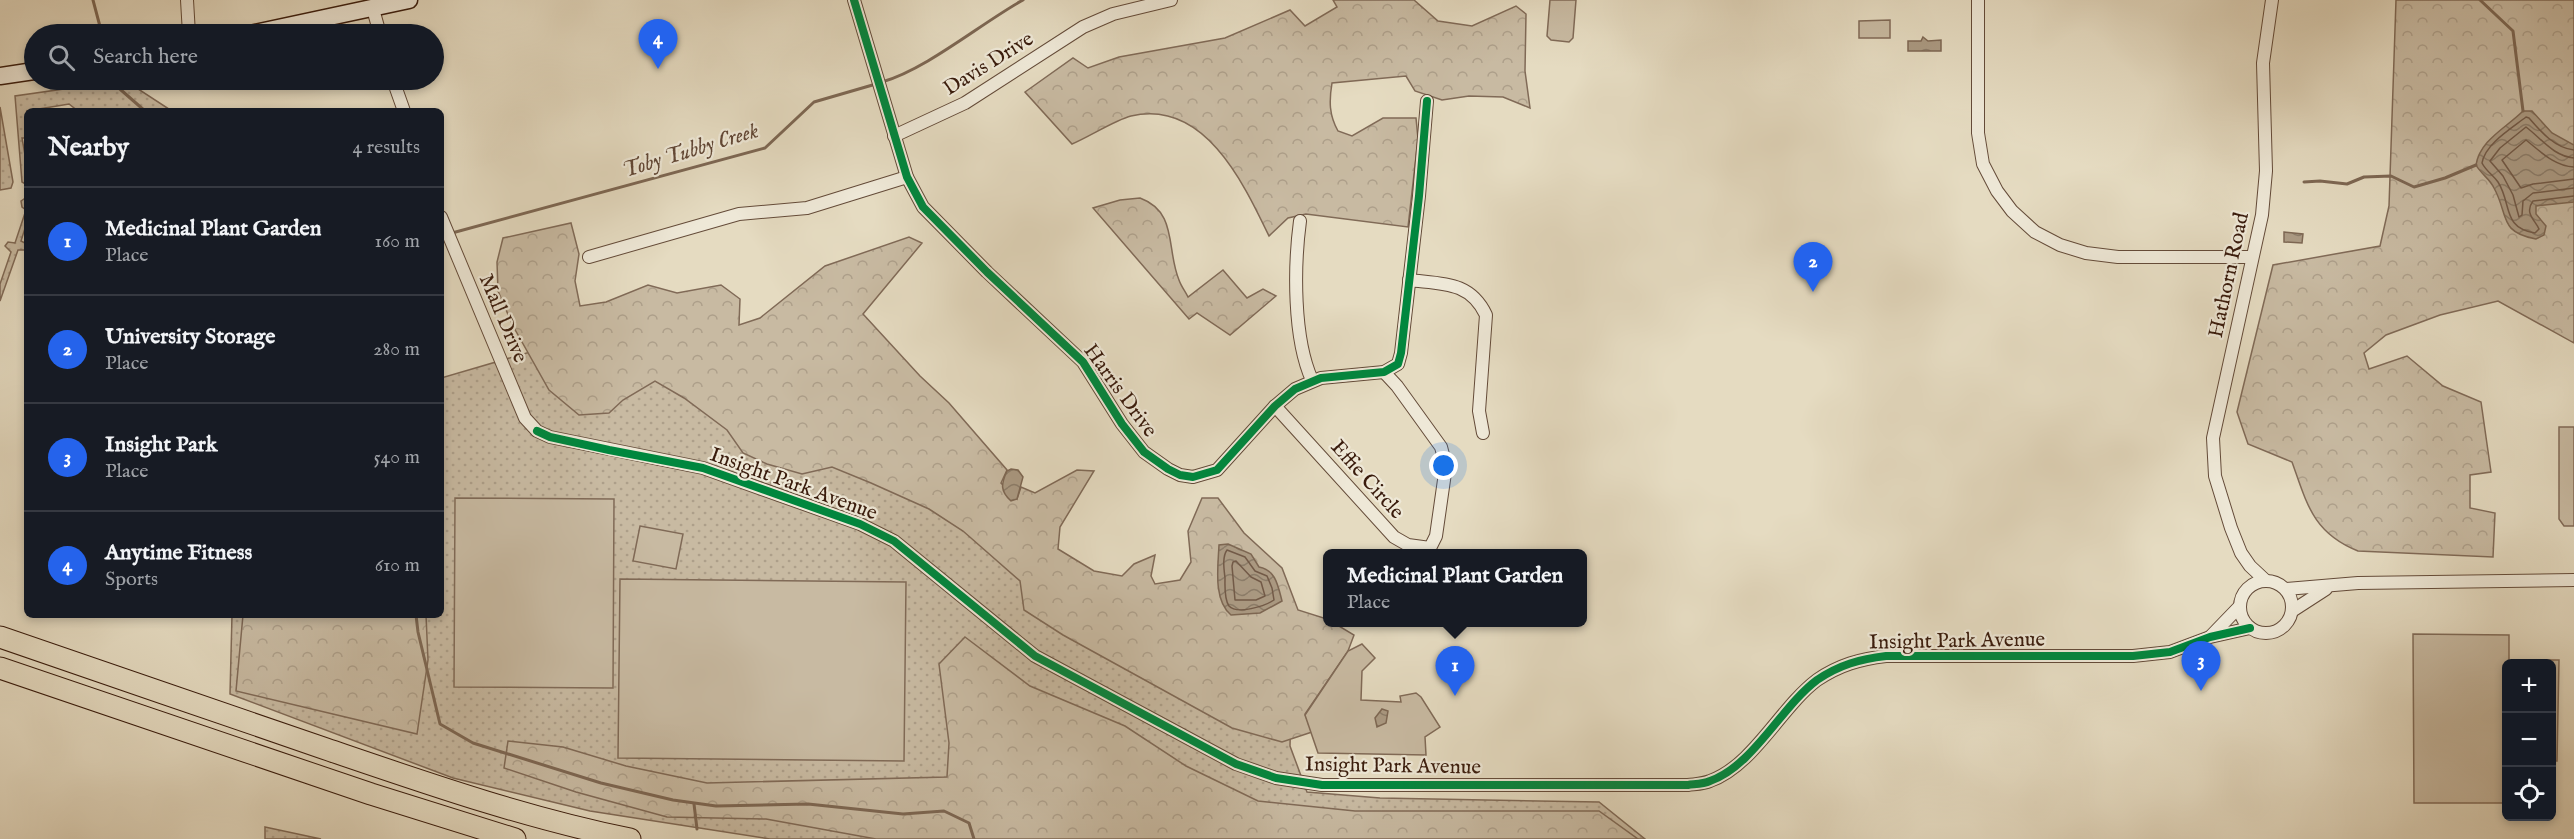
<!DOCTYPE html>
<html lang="en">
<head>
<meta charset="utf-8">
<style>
	body { margin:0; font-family:"IM FELL English",serif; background:#242831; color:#f1f3f6 }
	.controls { position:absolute; right:18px; bottom:18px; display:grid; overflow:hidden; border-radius:9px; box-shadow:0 3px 9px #0003 }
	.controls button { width:54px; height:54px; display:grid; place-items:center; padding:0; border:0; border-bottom:2px solid #363941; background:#171b24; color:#f1f3f6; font:30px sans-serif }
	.you { position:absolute; left:1444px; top:466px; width:21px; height:21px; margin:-15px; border:4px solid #fff; border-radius:50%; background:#1a73e8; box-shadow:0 0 0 9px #1a73e833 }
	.badge { display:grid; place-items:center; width:39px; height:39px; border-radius:50%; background:#2563eb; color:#fff; font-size:20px; font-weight:700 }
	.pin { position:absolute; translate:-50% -50px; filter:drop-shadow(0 2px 3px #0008) }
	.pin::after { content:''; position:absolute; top:32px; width:21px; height:18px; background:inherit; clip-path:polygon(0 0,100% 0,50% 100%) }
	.popup { position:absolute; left:1323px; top:549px; width:264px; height:78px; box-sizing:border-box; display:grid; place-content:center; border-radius:9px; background:#171b24; filter:drop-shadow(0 2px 4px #0005); font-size:20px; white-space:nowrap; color:#9ea1a6 }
	.popup b { font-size:22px; color:#f1f3f6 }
	.popup::after { content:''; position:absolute; left:50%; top:100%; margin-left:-12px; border:12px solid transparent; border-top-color:#171b24 }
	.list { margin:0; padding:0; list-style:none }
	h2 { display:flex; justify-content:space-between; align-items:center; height:78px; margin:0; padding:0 24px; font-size:26px }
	h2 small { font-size:20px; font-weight:400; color:#9ea1a6 }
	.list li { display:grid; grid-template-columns:39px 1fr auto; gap:18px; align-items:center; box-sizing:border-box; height:108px; padding:0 24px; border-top:2px solid #363941 }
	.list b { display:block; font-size:22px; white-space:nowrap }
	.list p { margin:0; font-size:20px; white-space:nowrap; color:#9ea1a6 }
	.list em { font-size:20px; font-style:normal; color:#9ea1a6 }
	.icon { flex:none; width:33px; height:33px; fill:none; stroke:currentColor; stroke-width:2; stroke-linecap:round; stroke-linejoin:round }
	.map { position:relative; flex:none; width:2574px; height:839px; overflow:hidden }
	.search { position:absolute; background:#171b24; box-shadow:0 3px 9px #0003; left:24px; top:24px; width:420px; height:66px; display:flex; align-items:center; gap:15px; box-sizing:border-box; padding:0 21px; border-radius:33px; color:#9ea1a6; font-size:22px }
	.panel { position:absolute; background:#171b24; box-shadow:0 3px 9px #0003; left:24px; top:108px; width:420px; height:510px; border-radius:9px }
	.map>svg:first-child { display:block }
	.grass { fill:url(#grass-dots); stroke:#806a57; stroke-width:1.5 }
	.forest { fill:url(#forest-crowns); stroke:#806a57; stroke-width:1.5 }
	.garden { fill:#c8baa2; stroke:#806a57; stroke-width:1.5 }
	.water { fill:url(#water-waves); stroke:#7d6753; stroke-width:1.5 }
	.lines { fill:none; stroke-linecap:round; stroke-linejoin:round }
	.shore { stroke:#725a48; stroke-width:1.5 }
	.stream { stroke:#7d6753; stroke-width:3 }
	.minor-casing { stroke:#644b39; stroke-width:14 }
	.secondary-casing { stroke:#391b0c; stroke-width:19 }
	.motorway-casing { stroke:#391b0c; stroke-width:23 }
	.minor { stroke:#eee8d7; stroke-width:12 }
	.secondary { stroke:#eee8d7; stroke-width:16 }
	.motorway { stroke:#e5dbc1; stroke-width:21 }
	.cycleway-casing { stroke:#eee8d7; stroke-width:11 }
	.cycleway { stroke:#00873e; stroke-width:8 }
	.labels { text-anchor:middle; stroke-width:4.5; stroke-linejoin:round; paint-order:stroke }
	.street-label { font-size:21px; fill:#391b0c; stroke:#eee8d7 }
	.water-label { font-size:22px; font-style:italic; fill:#614736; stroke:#eee8d7 }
</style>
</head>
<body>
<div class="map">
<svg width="2574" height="839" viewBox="0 0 2574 839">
	<defs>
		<pattern id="grass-dots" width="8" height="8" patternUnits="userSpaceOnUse" patternTransform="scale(1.5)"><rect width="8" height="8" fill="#c8baa2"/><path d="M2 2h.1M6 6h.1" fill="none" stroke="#ad9f8a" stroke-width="1.8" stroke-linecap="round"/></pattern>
		<pattern id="forest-crowns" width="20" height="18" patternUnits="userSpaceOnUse" patternTransform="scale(1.5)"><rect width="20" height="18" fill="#c8baa2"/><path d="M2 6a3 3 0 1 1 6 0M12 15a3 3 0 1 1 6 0" fill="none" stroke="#ad9f8a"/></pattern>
		<pattern id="water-waves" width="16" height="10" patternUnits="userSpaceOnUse" patternTransform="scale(1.5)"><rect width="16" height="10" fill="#ab9a83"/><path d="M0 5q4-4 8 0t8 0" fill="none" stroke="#8c7d6a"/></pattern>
	</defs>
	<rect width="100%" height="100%" fill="#e5dbc1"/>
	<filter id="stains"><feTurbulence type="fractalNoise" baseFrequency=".00333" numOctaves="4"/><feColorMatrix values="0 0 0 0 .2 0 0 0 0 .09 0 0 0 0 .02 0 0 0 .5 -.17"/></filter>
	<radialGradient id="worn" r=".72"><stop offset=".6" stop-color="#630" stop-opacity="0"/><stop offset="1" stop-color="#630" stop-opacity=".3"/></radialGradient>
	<g class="grass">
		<polygon points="127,80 138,80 135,87 172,111 78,111 69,104 27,111 27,138 22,138 27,166 27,185 22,182 15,96"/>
		<polygon points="0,107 13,182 11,188 0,190"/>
		<polygon points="27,197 27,222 21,241 27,244 27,250 18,250 0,301 0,284 11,252 5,246 8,242 15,243 26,210 22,207 21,201"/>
		<polygon points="665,330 1058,582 1292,660 1290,746 1307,792 1380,798 1599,802 1645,839 770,839 590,811 453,778 230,694 232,615 441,615 441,378 554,345"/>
		<polygon points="265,827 321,839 265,839"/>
	</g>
	<g class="forest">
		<path d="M1333 0H1414L1438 21 1472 26 1516 6 1526 14 1525 71 1530 108 1503 97 1469 96 1442 100 1415 91 1406 76 1332 83C1329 101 1329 115 1338 131L1352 136 1383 118H1416L1418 139 1408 227 1306 214 1288 218 1269 236C1243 182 1204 99 1131 116 1115 120 1089 137 1072 144L1025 92 1073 58 1088 68 1119 57 1225 38 1290 10 1305 26 1337 7Z"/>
		<path d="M2396 0H2574V343L2498 301 2440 315 2386 335 2364 353 2369 369 2407 356 2443 386 2481 402 2491 472 2470 475V508L2495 513 2493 557 2358 551C2313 533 2307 504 2292 462L2248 444 2237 412 2273 265 2380 246 2389 206Z"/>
		<path d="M1140 198C1178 212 1166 249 1179 280 1181 286 1185 291 1188 297L1223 270 1247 298 1263 289 1276 296 1230 335 1197 313 1189 319 1093 208 1120 200Z"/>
		<polygon points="571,223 579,254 575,281 580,306 606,302 648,285 677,293 721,285 740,299 739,325 760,318 825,266 909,237 922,243 863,314 920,376 949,403 1007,470 1001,483 1017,499 1021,487 1035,493 1077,470 1094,471 1060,527 1058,549 1094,571 1122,576 1134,564 1155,555 1151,576 1155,584 1180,580 1191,562 1188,531 1202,498 1218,498 1244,533 1282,568 1298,610 1327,619 1328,622 1334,623 1354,635 1348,651 1305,714 1312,732 1282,742 1232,728 1063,635 1024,610 1020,581 963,531 929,509 871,483 832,467 802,474 767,464 743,453 727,430 684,398 655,381 623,400 609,413 579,415 549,390 513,326 498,291 497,262 503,238"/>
		<polygon points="243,615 426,615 428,660 417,734 236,691"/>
		<polygon points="965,637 1030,686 1125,726 1186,766 1258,801 1355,811 1599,811 1638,839 876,839 766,819 667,817 576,792 504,768 508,741 563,747 626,766 707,783 947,777 949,743 939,664"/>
	</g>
	<g class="garden">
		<polygon points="1550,0 1576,0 1573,38 1569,42 1551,40 1547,36"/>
		<polygon points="1890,20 1890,38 1859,38 1859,21"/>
		<polygon points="2559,427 2574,427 2574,526 2564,526 2559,519"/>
		<polygon points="455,498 614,499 613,688 454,687"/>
		<polygon points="640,526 683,534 676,569 633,561"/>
		<polygon points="620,579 906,582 904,761 618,758"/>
		<polygon points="2413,634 2509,635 2509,663 2506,664 2506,803 2414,803"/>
		<polygon points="1362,644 1375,658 1362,671 1361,700 1401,702 1400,696 1416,693 1421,697 1440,727 1425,737 1426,755 1318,753 1305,715 1348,651"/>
		<polygon points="2523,660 2559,660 2557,761 2552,761 2552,664 2523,663"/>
	</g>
	<g class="water">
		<polygon points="1923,37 1928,41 1941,40 1941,51 1908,51 1908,41 1921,41"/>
		<path d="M2523 111H2532L2552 133 2574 145V202L2536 206V214L2546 226 2544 235 2536 239C2498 232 2509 215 2494 188 2490 179 2481 174 2476 165 2480 140 2506 128 2523 111Z"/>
		<polygon points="2284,232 2303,234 2302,243 2284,242"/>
		<path d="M1011 469 1018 470 1023 477 1017 499 1011 501C1000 491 1001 484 1007 471Z"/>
		<path d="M1228 544 1251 554 1259 567C1276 570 1278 586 1282 601L1260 613 1231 615C1213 600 1218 567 1219 545Z"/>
		<polygon points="1382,709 1388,711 1386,723 1377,727 1375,718"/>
	</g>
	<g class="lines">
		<g class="shore">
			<path d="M2574 150C2555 148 2541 132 2529 118L2526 117C2512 128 2485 144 2482 163 2486 171 2493 175 2498 182 2512 204 2502 228 2535 233L2539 229C2535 220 2524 213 2533 201L2574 196"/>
			<path d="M2574 158C2553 156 2542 139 2526 127L2500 148 2490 161 2503 176 2513 195 2519 217 2522 215 2523 201 2533 193 2574 188"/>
			<path d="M2574 167C2554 166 2540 151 2526 140L2502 160 2521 188 2533 184 2574 179"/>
			<path d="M1227 550 1245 557 1255 571 1267 576 1272 588 1274 600C1265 606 1237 615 1229 606 1224 599 1225 586 1225 578 1224 569 1222 557 1227 550Z"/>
			<polygon points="1236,561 1251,577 1261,582 1265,596 1256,600 1235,600 1232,566 1233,562"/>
		</g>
		<g class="stream">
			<polyline points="93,0 102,34"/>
			<polyline points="2480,0 2513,31 2523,111"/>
			<polyline points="112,80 113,83 145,111"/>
			<path d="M882 82C927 69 980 24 1023 0"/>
			<polyline points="2304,182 2320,181 2347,184 2364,177 2391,176 2414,187 2445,178 2476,165"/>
			<polyline points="452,233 765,148 814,102 876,84"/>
			<polyline points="416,615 418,632 440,724 473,743 601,783 673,800 716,806 808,804 903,814 944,811 969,823 974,839"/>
			<polyline points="694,804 697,829"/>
		</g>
		<g class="minor-casing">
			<g id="minor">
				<polyline points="187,0 189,34"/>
				<polyline points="854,0 907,177 923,207 987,272 1083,362 1122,424 1144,452 1168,469 1180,475 1193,477 1217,470 1275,406 1295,389 1321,378 1384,372 1398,364 1401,353 1419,196 1427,101"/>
				<polyline points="1978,0 1978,133 1983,164 1997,191 2012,211 2035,232 2060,245 2086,253 2118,257 2252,257"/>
				<polyline points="373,9 380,34"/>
				<polyline points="393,80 404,111"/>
				<polyline points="894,136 965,103 1083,27 1113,14 1171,0"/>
				<path d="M441 217 525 418 537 431 550 437 703 468 860 524 894 541 1035 656 1236 764 1276 778 1322 785H1688C1695 784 1703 784 1710 781 1753 766 1781 707 1817 680 1839 665 1860 659 1886 656H2133L2170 652 2210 637 2250 628"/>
				<path d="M1300 221C1294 266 1293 338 1312 380"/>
				<polyline points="589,257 739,214 807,208 907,177"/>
				<path d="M1409 280C1442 284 1470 281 1486 315L1479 411 1483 433"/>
				<polyline points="1275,406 1394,537 1408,545 1430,548 1436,536 1446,466 1441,447 1397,386 1384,372"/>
				<polyline points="2265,580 2250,566 2241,553 2231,528 2215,476 2213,438 2262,215 2266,171 2263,63 2272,0"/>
				<circle cx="2266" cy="607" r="26"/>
				<polyline points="2286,589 2358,583 2574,580"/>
				<polyline points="2292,611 2326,589"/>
				<polyline points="2211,636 2239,607"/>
			</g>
		</g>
		<g class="secondary-casing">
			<g id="secondary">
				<polyline points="250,34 409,0"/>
				<polyline points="0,76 34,71"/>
			</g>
		</g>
		<g class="motorway-casing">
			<g id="motorway">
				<path d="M0 637C109 674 217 712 326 749 426 783 526 818 630 839"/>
				<polyline points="0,668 371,794 515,839"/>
			</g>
		</g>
		<use href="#minor" class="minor"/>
		<use href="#secondary" class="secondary"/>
		<use href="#motorway" class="motorway"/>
		<g class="cycleway-casing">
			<g id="cycleway">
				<polyline points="854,0 907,177 923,207 987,272 1083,362 1122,424 1144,452 1168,469 1180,475 1193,477 1217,470 1275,406 1295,389 1321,378 1384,372 1398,364 1401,353 1419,196 1427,101"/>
				<path d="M537 431 550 437 609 450 703 468 860 524 894 541 1035 656 1236 764 1276 778 1322 785H1688C1695 784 1703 784 1710 781 1753 766 1781 707 1817 680 1839 665 1860 659 1886 656H2133L2170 652 2210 637 2250 628"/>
			</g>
		</g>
		<use href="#cycleway" class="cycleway"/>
	</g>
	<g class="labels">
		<g class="street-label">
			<text transform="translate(988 63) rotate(-32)" y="7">Davis Drive</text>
			<text transform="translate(2228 275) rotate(-78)" y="7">Hathorn Road</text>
			<text transform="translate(504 318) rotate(67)" y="7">Mall Drive</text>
			<text transform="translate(1121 390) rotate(54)" y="7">Harris Drive</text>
			<text transform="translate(1368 479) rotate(48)" y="7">Effie Circle</text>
			<text transform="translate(794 483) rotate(20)" y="7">Insight Park Avenue</text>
			<text transform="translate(1957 640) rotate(-1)" y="7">Insight Park Avenue</text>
			<text transform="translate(1393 765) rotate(1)" y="7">Insight Park Avenue</text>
		</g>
		<g class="water-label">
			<text transform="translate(690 149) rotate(-17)" y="8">Toby Tubby Creek</text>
		</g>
	</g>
	<rect width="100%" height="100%" filter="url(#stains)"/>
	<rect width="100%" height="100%" fill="url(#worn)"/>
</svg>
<div class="controls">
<button>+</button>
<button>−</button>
<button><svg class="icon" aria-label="locate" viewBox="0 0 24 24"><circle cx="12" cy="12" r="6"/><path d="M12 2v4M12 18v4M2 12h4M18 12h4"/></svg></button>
</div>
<div class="you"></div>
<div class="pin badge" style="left:1455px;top:696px">1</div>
<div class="popup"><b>Medicinal Plant Garden</b>Place</div>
<div class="pin badge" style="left:1813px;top:292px">2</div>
<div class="pin badge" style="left:2201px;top:691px">3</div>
<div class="pin badge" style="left:658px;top:69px">4</div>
<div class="search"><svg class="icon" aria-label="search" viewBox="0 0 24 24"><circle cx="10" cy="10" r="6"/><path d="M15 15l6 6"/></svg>Search here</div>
<section class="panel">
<h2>Nearby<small>4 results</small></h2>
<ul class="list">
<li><span class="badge">1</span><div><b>Medicinal Plant Garden</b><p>Place</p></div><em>160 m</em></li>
<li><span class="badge">2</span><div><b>University Storage</b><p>Place</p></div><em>280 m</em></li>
<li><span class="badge">3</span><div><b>Insight Park</b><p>Place</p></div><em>540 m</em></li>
<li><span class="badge">4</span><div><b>Anytime Fitness</b><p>Sports</p></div><em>610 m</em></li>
</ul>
</section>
</div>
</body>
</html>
